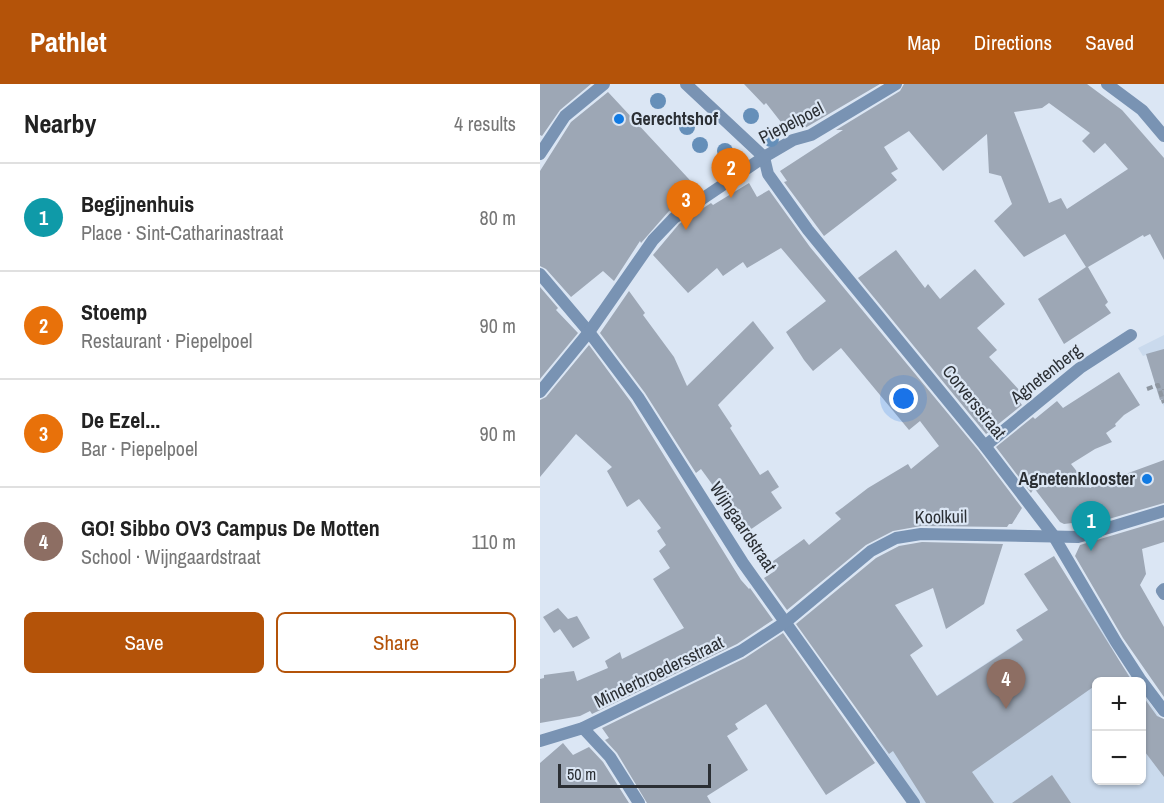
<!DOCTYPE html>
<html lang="en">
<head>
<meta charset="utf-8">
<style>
	body { margin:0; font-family:"Archivo Narrow",sans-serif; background:#f6f6f6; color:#222 }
	.controls { position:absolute; right:18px; bottom:18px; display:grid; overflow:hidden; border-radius:9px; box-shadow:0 2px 4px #0004 }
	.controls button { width:54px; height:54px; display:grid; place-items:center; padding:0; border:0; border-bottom:2px solid #e0e0e0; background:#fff; color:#222; font:30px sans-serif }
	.scale { position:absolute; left:18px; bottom:15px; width:153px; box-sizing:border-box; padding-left:6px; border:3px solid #2b2f34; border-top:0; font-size:16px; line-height:21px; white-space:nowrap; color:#2b2f34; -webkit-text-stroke:4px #dbe6f4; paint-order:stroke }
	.you { position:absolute; left:364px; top:315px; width:21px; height:21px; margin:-15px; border:4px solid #fff; border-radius:50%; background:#1a73e8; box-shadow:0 0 0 9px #1a73e833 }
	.badge { display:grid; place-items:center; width:39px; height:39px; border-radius:50%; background:#b45309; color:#fff; font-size:20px; font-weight:700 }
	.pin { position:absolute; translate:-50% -50px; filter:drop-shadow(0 2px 3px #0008) }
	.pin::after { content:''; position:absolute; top:32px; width:21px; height:18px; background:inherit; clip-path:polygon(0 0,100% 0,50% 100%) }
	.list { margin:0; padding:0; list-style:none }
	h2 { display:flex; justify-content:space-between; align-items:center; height:78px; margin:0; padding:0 24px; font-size:26px }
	h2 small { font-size:20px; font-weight:400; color:#767676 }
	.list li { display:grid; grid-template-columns:39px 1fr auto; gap:18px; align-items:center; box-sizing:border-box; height:108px; padding:0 24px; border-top:2px solid #e0e0e0 }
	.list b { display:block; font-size:22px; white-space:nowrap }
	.list p { margin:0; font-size:20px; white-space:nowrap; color:#767676 }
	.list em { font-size:20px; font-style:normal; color:#767676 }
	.actions { display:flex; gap:12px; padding:18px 24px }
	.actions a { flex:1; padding:14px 0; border:2px solid #b45309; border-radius:9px; text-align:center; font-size:21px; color:#b45309 }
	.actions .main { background:#b45309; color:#fff }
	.map { position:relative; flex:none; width:624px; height:719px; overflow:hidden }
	header { display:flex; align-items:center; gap:36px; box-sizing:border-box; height:84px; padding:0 30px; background:#b45309; color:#fff }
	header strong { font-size:28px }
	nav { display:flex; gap:33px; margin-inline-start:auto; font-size:21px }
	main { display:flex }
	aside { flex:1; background:#fff }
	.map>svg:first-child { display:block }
	.built { fill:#cadaed }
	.building { fill:#9da7b5; fill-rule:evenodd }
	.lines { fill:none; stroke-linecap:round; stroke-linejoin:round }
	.path { stroke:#8e96a0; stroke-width:4; stroke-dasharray:6 3; stroke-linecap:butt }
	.minor { stroke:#7993b3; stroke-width:12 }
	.tree { fill:#658fb9 }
	.poi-dot { fill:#117ae2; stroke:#dbe6f4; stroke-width:2 }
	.labels { text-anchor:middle; stroke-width:4.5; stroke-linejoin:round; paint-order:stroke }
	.poi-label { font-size:18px; font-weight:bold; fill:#2b2f34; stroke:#dbe6f4; text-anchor:start }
	.street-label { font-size:18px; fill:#2b2f34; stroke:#dbe6f4 }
</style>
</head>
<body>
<header>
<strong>Pathlet</strong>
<nav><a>Map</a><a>Directions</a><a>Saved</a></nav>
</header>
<main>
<aside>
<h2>Nearby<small>4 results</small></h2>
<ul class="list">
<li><span class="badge" style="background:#0f9aa8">1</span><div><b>Begijnenhuis</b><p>Place · Sint-Catharinastraat</p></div><em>80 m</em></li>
<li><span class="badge" style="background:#e8710a">2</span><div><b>Stoemp</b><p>Restaurant · Piepelpoel</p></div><em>90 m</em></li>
<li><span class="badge" style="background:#e8710a">3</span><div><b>De Ezel...</b><p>Bar · Piepelpoel</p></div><em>90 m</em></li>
<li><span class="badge" style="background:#8d6e63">4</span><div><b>GO! Sibbo OV3 Campus De Motten</b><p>School · Wijngaardstraat</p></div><em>110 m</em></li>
</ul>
<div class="actions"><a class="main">Save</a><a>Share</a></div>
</aside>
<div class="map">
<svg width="624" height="719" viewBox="0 0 624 719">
	<rect width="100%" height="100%" fill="#dbe6f4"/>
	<g class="built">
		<polygon points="624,251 624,323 606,271 603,272 598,264"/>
		<polygon points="546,514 580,579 594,597 556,598 556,696 602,696 602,608 624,639 624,719 380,719 335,652"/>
	</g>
	<g class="building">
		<polygon points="0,0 51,0 20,26 2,52 0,51"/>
		<polygon points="204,0 340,0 265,44 244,42 226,19 224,21"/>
		<path d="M364 0H547L582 26 624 74V176L610 150 604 153 603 151 548 183 568 218 565 221 571 229 524 260 498 215 546 183 525 150 484 173 454 137 472 120 461 92 449 89 447 50 403 87 369 47 344 63 358 85 351 89 357 96 284 152 244 98 247 97 240 87 303 46H296L360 7ZM509 19 550 49 542 57 554 69 565 59 588 85 527 125 521 114 509 119 474 28 502 24Z"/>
		<polygon points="68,8 160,107 129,127 101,159 100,157 74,197 63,187 31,213 6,185 0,182 0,87 31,38"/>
		<polygon points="209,99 217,113 229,106 270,163 439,367 482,424 472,440 469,440 467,443 381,442 353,447 326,461 247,526 224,494 235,487 229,480 264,455 269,461 301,435 295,429 302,424 328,404 368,380 371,385 399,362 380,337 369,346 301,264 273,287 264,276 246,248 286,217 241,164 207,184 203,178 183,192 177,184 148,209 113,171 139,140 171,119 173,121"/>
		<polygon points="356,166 385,204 388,200 400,215 435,185 465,220 437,244 457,266 449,273 480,307 475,312 482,321 446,350 318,194"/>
		<polygon points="0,203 18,224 16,226 38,249 0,295"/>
		<polygon points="89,207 105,229 103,231 134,273 147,302 213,237 234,264 178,321 192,342 190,344 220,391 228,386 239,403 231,408 242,424 207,448 161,385 156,389 105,309 60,249"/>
		<polygon points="49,261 91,318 201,496 209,505 210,504 233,536 197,560 52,630 50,627 40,632 0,639 0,595 4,594 4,591 34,587 37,597 68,584 65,577 80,568 82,575 144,544 113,495 130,484 119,467 126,461 117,447 121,444 99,415 87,423 67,387 72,383 36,350 0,393 0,316 6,313"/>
		<polygon points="624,265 624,315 620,316 606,270"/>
		<polygon points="579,288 600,321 584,331 575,340 576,342 566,349 572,358 555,365 531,380 550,404 566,395 566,396 583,391 624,376 624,419 548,441 549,437 524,440 520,438 494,404 491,409 456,363 493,333 495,335 517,317 523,324"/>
		<polygon points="624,436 624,458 602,465 606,490 600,501 624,543 624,613 583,554 535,472 540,461"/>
		<polygon points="382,458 463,460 444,520 406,545 393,504 355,521 383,562 370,571 397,612 483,556 476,546 508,526 484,490 514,472 592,597 556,597 556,601 432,688 454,719 386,719 353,667 349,670 256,540 336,474 359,462"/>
		<polygon points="18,524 28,535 37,532 50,554 33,564 20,545 14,549 3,533"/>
		<polygon points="243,549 335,679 286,711 226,620 195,640 198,645 187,652 208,686 167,712 171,719 107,719 77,669 65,656 69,654 62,644 205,574"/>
		<polygon points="602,611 617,632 624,635 624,693 602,664"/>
		<polygon points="23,659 33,671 49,663 63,678 89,719 0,719 0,679"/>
		<polygon points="512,691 531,719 472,719"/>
	</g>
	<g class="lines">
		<g class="path">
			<polyline points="607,305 618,301 624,319"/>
			<polyline points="624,305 624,306"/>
		</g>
		<g class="minor">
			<polyline points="146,0 224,73"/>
			<polyline points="567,0 602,26 624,52"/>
			<polyline points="0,70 25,32 64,0"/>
			<polyline points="224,73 228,90 268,146 445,362 513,451 576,558 600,595 624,627"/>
			<polyline points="0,190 49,248 98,313 203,479 374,719"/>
			<polyline points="0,308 49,248 113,156 134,134 224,73 253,56 271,51 356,0"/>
			<polyline points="445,362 540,284 591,251"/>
			<polyline points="624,505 622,507 624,510"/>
			<polyline points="43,644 70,673 99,719"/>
			<polyline points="0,657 43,644 201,567 247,537 331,467 356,454 381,450 538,453 624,427"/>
		</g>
	</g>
	<g class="tree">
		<circle cx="118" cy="17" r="8"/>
		<circle cx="211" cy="32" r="8"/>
		<circle cx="147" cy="43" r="8"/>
		<circle cx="231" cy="55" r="8"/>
		<circle cx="160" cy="61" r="8"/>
		<circle cx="185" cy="67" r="8"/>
	</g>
	<g class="poi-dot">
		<circle cx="79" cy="35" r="6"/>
		<circle cx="607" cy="395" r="6"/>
	</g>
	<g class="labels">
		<g class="poi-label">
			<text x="91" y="41">Gerechtshof</text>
			<text x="595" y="401" text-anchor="end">Agnetenklooster</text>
		</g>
		<g class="street-label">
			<text transform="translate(251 39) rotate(-27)" y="6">Piepelpoel</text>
			<text transform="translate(506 290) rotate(-38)" y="6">Agnetenberg</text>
			<text transform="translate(434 318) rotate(51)" y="6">Corversstraat</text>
			<text transform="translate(401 433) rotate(-1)" y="6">Koolkuil</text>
			<text transform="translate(203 443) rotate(56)" y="6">Wijngaardstraat</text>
			<text transform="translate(119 588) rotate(-26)" y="6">Minderbroedersstraat</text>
		</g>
	</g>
</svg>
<div class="controls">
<button>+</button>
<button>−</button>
</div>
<div class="scale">50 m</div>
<div class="you"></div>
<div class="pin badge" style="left:551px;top:467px;background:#0f9aa8">1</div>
<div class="pin badge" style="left:191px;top:114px;background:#e8710a">2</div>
<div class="pin badge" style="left:146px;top:146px;background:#e8710a">3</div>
<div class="pin badge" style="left:466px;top:625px;background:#8d6e63">4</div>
</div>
</main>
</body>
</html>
